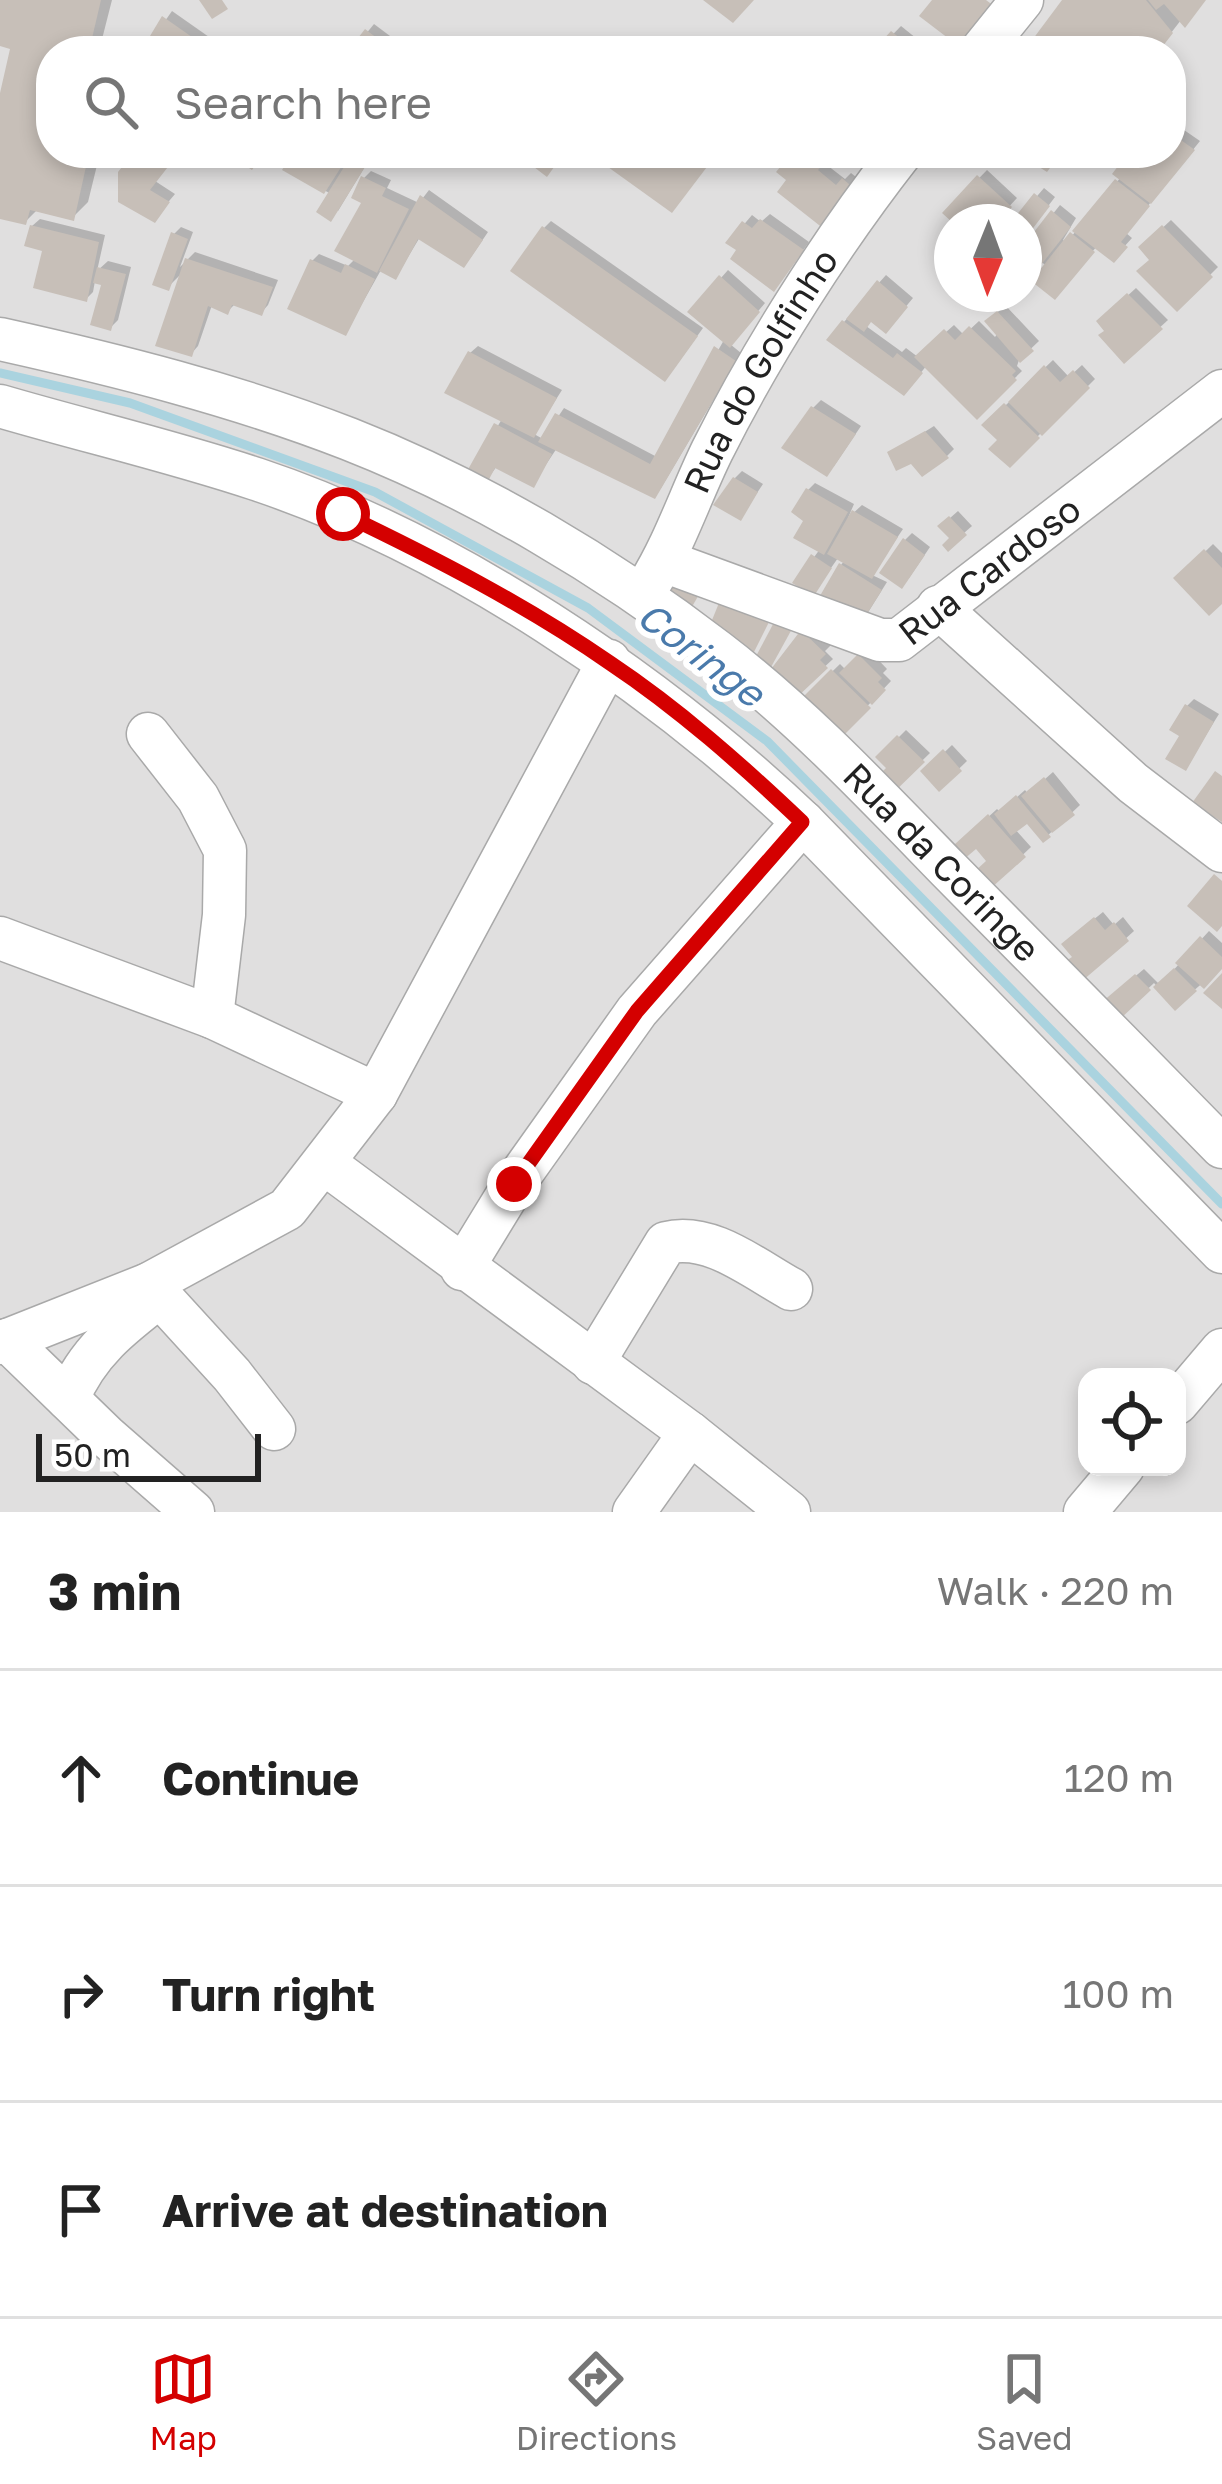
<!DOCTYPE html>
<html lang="en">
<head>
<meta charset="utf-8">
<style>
	body { margin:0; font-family:"Golos Text",sans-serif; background:#f2f2f2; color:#222 }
	.controls { position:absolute; right:36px; bottom:36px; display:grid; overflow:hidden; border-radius:24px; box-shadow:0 6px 18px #0003 }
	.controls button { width:108px; height:108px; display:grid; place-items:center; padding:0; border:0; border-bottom:3px solid #e0e0e0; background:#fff; color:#222; font:60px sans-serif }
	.compass { position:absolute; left:934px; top:204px; width:108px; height:108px; border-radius:50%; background:#fff; box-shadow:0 6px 18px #0003; rotate:181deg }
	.scale { position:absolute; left:36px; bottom:30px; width:225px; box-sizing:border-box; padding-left:12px; border:6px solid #222; border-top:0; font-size:33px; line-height:42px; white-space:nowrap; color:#222; -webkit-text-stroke:9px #fff; paint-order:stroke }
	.stop { position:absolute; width:36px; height:36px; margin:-27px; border:9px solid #d40000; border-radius:50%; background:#fff }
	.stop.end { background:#d40000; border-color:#fff; box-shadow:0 3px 12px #0008 }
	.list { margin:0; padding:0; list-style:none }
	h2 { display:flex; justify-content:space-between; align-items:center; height:156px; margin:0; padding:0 48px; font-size:51px }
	h2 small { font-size:39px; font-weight:400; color:#767676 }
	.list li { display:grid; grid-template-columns:78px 1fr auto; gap:36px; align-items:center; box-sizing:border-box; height:216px; padding:0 48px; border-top:3px solid #e0e0e0 }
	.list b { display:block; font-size:45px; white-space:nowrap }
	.list em { font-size:39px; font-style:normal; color:#767676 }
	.icon { flex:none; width:66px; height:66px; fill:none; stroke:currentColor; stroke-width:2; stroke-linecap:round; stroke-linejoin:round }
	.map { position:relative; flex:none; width:1222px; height:1512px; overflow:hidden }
	.search { position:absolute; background:#fff; box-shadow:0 6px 18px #0003; left:36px; right:36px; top:36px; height:132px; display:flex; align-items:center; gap:30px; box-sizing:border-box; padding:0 42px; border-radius:48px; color:#767676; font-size:45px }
	.sheet { height:804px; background:#fff }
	nav { display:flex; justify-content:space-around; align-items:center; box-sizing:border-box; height:168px; border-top:3px solid #e0e0e0; background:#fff; font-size:33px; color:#767676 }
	nav a { display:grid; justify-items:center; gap:6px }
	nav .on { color:#d40000 }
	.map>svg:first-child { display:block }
	.residential { fill:#e0dfdf; fill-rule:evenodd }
	.shadow { fill:#0003 }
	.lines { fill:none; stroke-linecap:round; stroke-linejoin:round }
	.stream { stroke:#aad3df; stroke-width:9 }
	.building { fill:#c7bfb8 }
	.minor-casing { stroke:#a9a9a9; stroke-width:45 }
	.minor { stroke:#fff; stroke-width:42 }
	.route { stroke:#d40000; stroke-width:15 }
	.labels { text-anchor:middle; stroke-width:12; stroke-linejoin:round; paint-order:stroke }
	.street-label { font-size:36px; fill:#222; stroke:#fff }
	.water-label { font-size:39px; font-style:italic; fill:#4a7aab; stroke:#fff }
</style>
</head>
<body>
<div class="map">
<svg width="1222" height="1512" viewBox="0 0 1222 1512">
	<rect width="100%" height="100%" fill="#f2efe9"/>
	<path class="residential" d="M0 0H1222V1512H0ZM51 51H1171V153H51ZM952 222H1024V294H952ZM1087 1377H1177V1467H1087Z"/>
	<g class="shadow">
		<polygon points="0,0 112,0 99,51 51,51 51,153 100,153 88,202 73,217 38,209 25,222 0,216 0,106 14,46 0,43"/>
		<polygon points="1065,0 1205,0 1181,20 1157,51 1027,51"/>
		<polygon points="172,11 229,51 144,51"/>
		<polygon points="374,24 410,51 352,51"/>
		<polygon points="901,26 932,51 877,51"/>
		<polygon points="1171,121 1200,141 1126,233 1132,238 1113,259 1097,246 1062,289 1047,266 1024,250 1060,205 1076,218 1063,240 1066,243 1121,177 1132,153 1171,153"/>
		<polygon points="137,153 176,155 155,181 175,194 154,219"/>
		<polygon points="296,153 373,153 338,211 331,194 286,169"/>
		<polygon points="795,153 830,153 823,162 845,179 851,173 861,181 831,218 791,180"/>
		<polygon points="987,170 1017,198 1004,212 993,203 976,222 956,222 946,212"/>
		<polygon points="371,171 391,180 387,188 419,203 429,190 488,232 471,257 420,237 396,277 381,270 346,332 312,261 319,254 348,266 356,258 365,202 364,178"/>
		<polygon points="1044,188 1055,197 1024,238 1024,222 1015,222"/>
		<polygon points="770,214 809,242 781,281 729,242 752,215 761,222"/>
		<polygon points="40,219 105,235 97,271 108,261 131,267 118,320 111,327 104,283 95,281 93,292 86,299 32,226"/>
		<polygon points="1171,220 1218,267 1177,308 1153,259 1142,247"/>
		<polygon points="551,221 703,328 672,371 544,228"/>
		<polygon points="181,227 193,232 180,267 195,252 278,280 268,305 261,313 236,303 228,311 212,305 198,346 191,354 183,272 168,287 174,234"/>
		<polygon points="728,270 765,303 730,344 741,353 661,488 557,448 533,484 497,466 486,481 470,472 502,419 470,353 478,346 562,390 534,434 543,439 564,408 657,457 724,340 691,312"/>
		<polygon points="886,275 913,298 893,322 872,319 866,326 902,352 906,348 918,357 954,325 964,335 979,321 995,337 998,333 995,314 1006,306 1039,341 1019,360 1017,366 1022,371 977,415 927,365 911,385 844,322"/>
		<polygon points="1136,288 1168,320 1124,360 1100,321"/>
		<polygon points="1053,360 1069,377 1082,365 1095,379 1010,464 1001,440 985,425"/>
		<polygon points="821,400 861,426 834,466 813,408"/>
		<polygon points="934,426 954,449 947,456 911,461 891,453"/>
		<polygon points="742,471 763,484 741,517 735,478"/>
		<polygon points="815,483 854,504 848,518 862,505 903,529 872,575 887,582 867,614 841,565 844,561 838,558 814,592 796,582 820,549 808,520 808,490"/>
		<polygon points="958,511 972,526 948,547 953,537 941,526"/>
		<polygon points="912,533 930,547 909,578 905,540"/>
		<polygon points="1213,544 1222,553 1222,600 1177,579"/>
		<polygon points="810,625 831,645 825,651 833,659 795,694 772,673"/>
		<polygon points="868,649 887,669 883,673 891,681 838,737 801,702 840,664 846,670"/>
		<polygon points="1194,699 1219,714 1186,767 1183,735 1187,706"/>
		<polygon points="906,730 930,753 889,793 890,768 879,757"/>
		<polygon points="952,745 967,761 939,788 924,772"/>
		<polygon points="1053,772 1080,805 1044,839 1027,820 1015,829 1031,847 991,885 990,861 976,845 948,854 997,809 1000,812 1025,790 1028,794"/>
		<polygon points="1103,912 1114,925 1123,917 1134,931 1083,977 1072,937"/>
		<polygon points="1209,931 1222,943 1222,966 1175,1007 1154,983 1119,1016 1113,995 1144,969 1160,985"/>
	</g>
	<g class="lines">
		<polyline class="stream" points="0,373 130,403 375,492 588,608 767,741 1222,1204"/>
	</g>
	<g class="building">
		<polygon points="0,0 101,0 89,51 51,51 51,153 89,153 74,221 30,210 26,225 0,219 0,93 10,49 0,46"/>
		<polygon points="199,0 222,0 228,9 212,19"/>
		<polygon points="703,0 754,0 733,23"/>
		<polygon points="932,0 986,0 994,6 961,48 919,16"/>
		<polygon points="1062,0 1146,0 1173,33 1159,51 1024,51"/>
		<polygon points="1148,0 1206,0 1185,28 1164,4 1156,10"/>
		<polygon points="162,16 212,51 141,51"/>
		<polygon points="365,29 394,51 348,51"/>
		<polygon points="891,31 916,51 873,51"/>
		<polygon points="1171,133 1195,150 1151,204 1112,174 1128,153 1171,153"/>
		<polygon points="133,153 158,153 171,163 150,190 170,202 155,223 118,202 118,172"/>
		<polygon points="226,153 264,153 252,170"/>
		<polygon points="293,153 331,153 345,161 324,194 282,170"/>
		<polygon points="341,153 361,153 370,159 331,222 316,212 349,159"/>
		<polygon points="538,153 564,153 547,177 530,164"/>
		<polygon points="608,153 705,153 713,159 672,213 601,162"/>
		<polygon points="792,153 814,153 825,162 818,170 836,185 842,178 856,190 824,229 777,192 786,180 776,172"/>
		<polygon points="1017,153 1061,153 1047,172"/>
		<polygon points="977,175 1012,207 1004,216 993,207 980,222 952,222 942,213"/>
		<polygon points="361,176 386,188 382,196 409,209 377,273 334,251 361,203 351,198"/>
		<polygon points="1115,179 1150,206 1121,242 1128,247 1114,263 1072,231"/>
		<polygon points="1034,193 1050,206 1024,240 1024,222 1011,222"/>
		<polygon points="420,195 483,240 464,268 418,239 396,280 379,271"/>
		<polygon points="1051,210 1071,227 1041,265 1024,253 1024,245"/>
		<polygon points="760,219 804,250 774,292 730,259 736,250 725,243 742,221 752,228"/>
		<polygon points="30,225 99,242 87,302 33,288 42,251 24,246"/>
		<polygon points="1162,225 1213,277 1177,312 1136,271 1149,260 1138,247"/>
		<polygon points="542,226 698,336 665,382 510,271"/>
		<polygon points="171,232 188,239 169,291 152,285"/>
		<polygon points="1070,232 1095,252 1055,300 1031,281"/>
		<polygon points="185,258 273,287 262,316 232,305 228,315 208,306 192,357 155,346"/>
		<polygon points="310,259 341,273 345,264 375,279 346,336 287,309"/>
		<polygon points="97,267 126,274 111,331 90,325 101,285 93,283"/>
		<polygon points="719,275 760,312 730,348 687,312"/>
		<polygon points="877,280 908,307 886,334 871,322 864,332 846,319"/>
		<polygon points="1127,293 1163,329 1124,364 1098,335 1104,331 1096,321"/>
		<polygon points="997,311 1034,351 1020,363 984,321"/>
		<polygon points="842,320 893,358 897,353 923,373 904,396 826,340"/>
		<polygon points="969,326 1016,371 1012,375 1017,380 977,420 914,357 944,329 955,340"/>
		<polygon points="714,346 736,361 655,499 538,442 555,413 650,464"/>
		<polygon points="468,351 557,398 534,438 444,393"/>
		<polygon points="1044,365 1060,382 1073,370 1090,388 1042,436 1008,402"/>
		<polygon points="1004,403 1040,438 1010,468 988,449 997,440 981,425"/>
		<polygon points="811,406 856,434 827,477 781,448"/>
		<polygon points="494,423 552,454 534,488 495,468 486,485 466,473"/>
		<polygon points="925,431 949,458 922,477 911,464 896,471 887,452"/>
		<polygon points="733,477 758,492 741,521 713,505"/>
		<polygon points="806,488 848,512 824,555 793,538 803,521 791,512"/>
		<polygon points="852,510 898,537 872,579 827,554"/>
		<polygon points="949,516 967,535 948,552 942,545 949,538 937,526"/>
		<polygon points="903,538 925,555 902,589 879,573"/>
		<polygon points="1204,549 1222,568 1222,604 1209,616 1173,578"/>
		<polygon points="811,554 832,568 814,596 792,583"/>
		<polygon points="839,563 882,590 860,625 817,601"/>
		<polygon points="677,570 705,584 689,612 661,595"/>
		<polygon points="725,588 775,610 752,656 706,635"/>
		<polygon points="780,611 798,618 770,669 754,660"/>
		<polygon points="801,630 826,654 820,660 828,668 795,699 768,673"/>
		<polygon points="858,654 882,678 878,682 886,690 872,705 839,673"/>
		<polygon points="831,669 871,708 838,741 797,703"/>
		<polygon points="1185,704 1214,722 1186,771 1165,759 1179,736 1169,730"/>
		<polygon points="897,735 925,762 889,797 872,782 886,768 875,757"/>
		<polygon points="943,749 962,771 939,792 920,771"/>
		<polygon points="1215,771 1222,776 1222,822 1192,803"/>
		<polygon points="1044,777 1075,815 1052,833 1021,796"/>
		<polygon points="1016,795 1051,837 1043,843 1027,824 1011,836 994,814"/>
		<polygon points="988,814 1026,857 990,889 974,872 986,861 976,849 956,866 944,854"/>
		<polygon points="1214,874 1222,881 1222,926 1217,932 1187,906"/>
		<polygon points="1094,917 1105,930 1114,922 1129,941 1082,981 1066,961 1072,957 1061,944"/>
		<polygon points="1200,936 1222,957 1222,969 1204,989 1175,963"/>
		<polygon points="1174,968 1197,991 1175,1011 1153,987"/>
		<polygon points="1222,973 1222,1009 1203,993"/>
		<polygon points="1135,974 1151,990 1119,1020 1102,1002"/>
	</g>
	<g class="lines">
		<g class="minor-casing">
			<g id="minor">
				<polyline points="981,51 1022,0"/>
				<path id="s1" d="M0 339C117 365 236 395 349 439 479 490 606 566 717 651 801 715 875 794 948 869 1040 962 1131 1054 1222 1147"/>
				<path d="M0 406C85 431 172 451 256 479 451 544 654 681 803 822L1222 1252"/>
				<path id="s2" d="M664 561 880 640H899L1222 391"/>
				<path id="s3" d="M648 586C675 543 690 496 712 451 762 351 832 241 901 153"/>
				<polyline points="938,607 1133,783 1222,851"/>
				<polyline points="148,734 198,798 225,850 224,915 212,1017"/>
				<polyline points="0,938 212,1017 376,1094"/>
				<polyline points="324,1163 690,1433 789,1512"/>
				<polyline points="462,1269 514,1184 637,1011 803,822"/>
				<polyline points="149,1284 232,1375 274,1429"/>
				<polyline points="7,1340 106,1436 193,1512"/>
				<polyline points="0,1343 149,1284 287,1209 376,1094 609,661"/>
				<path d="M593 1363 666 1243C710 1232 753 1268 791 1289"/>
				<path d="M68 1399C87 1352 121 1326 160 1296"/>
				<polyline points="1177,1403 1222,1350"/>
				<polyline points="634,1512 690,1433"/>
				<polyline points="1085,1512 1123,1467"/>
			</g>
		</g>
		<use href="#minor" class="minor"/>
	</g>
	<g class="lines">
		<path class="route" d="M343 514C435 558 526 605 610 663 679 709 742 765 802 822L637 1011 514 1184"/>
	</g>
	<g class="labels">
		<g class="street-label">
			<text dy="13" stroke="none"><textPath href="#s3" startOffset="243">Rua do Golfinho</textPath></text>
			<text dy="13" stroke="none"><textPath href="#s2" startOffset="363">Rua Cardoso</textPath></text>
			<text dy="13" stroke="none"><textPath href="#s1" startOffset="1098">Rua da Coringe</textPath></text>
		</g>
		<g class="water-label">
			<text transform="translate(701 654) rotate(37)" y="14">Coringe</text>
		</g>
	</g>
</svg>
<div class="controls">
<button><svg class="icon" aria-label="locate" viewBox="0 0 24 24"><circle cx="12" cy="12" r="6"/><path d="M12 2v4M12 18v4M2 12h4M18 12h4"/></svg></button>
</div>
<svg class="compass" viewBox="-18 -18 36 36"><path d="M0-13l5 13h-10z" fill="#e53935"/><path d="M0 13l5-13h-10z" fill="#767676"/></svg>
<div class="scale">50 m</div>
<div class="stop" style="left:343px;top:514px"></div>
<div class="stop end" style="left:514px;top:1184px"></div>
<div class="search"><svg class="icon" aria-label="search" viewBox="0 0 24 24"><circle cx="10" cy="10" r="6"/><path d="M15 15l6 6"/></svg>Search here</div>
</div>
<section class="sheet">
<h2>3 min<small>Walk · 220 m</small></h2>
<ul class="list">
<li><svg class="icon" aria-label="ahead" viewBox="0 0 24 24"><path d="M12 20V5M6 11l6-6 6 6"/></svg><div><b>Continue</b></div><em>120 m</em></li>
<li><svg class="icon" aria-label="right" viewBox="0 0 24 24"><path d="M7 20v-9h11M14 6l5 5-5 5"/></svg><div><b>Turn right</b></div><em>100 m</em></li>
<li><svg class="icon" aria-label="arrive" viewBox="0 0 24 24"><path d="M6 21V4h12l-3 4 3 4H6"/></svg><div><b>Arrive at destination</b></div></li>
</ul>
</section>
<nav>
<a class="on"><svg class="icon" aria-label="map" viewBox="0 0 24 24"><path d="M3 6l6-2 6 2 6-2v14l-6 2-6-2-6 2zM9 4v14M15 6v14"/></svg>Map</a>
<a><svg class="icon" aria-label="directions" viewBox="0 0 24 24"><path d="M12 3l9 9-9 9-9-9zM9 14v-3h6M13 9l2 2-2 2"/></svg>Directions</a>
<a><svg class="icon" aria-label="saved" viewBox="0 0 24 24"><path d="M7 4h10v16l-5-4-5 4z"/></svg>Saved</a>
</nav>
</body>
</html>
